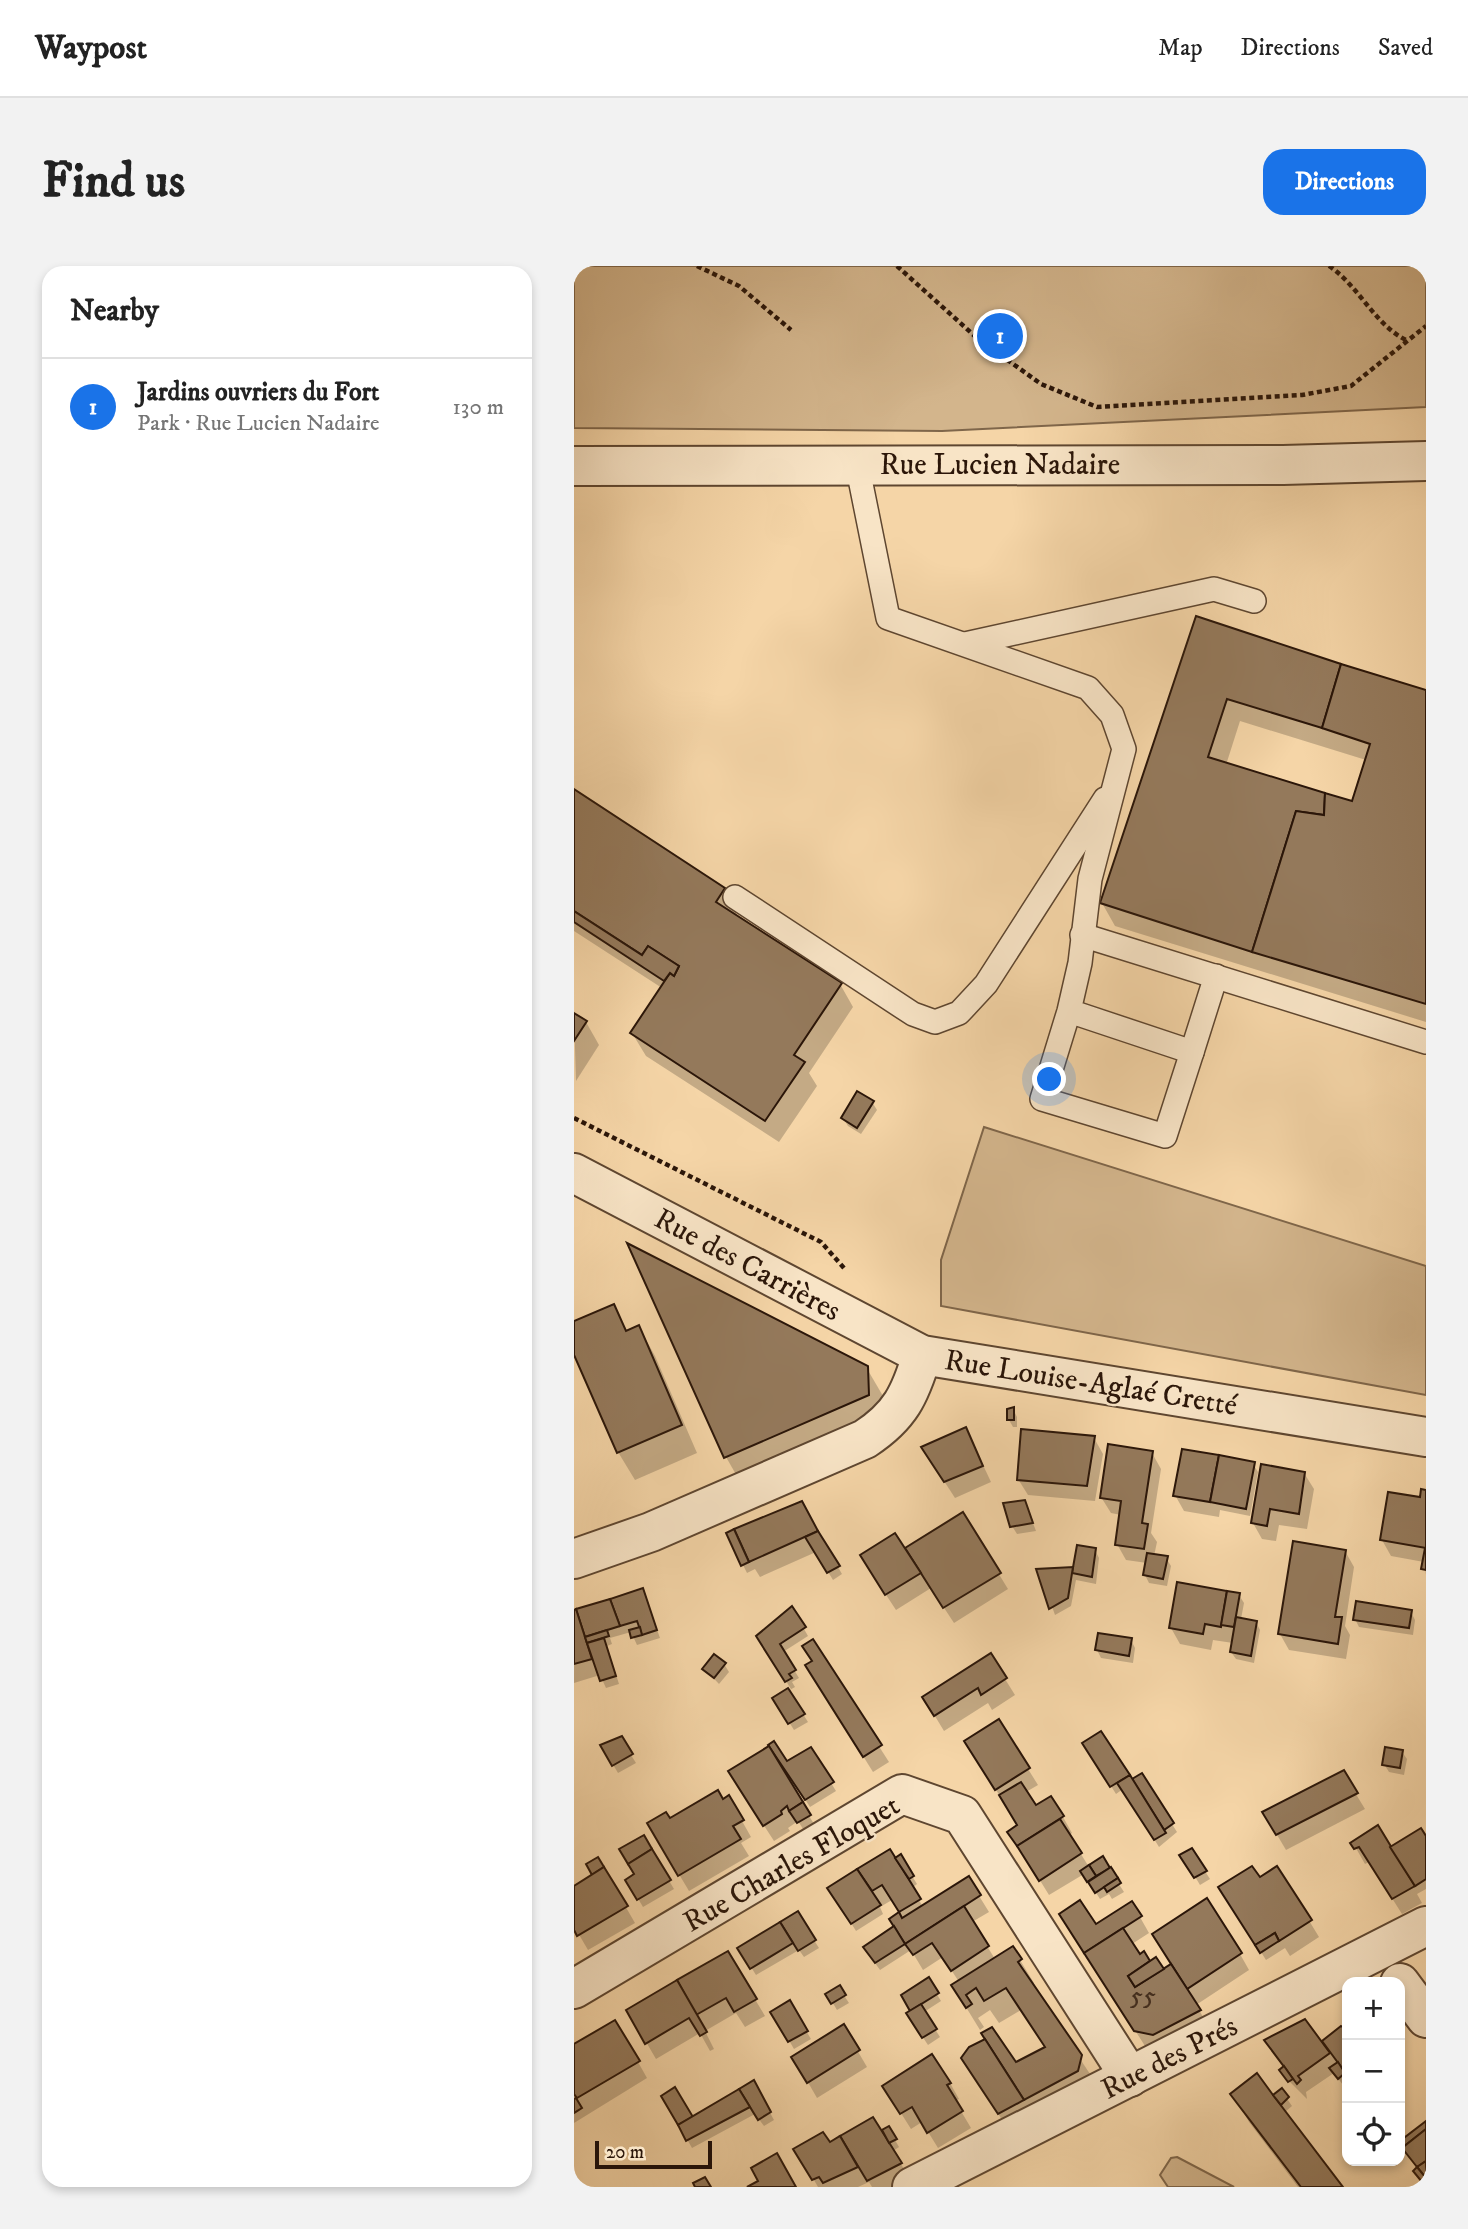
<!DOCTYPE html>
<html lang="en">
<head>
<meta charset="utf-8">
<style>
	body { margin:0; font-family:"IM FELL DW Pica",serif; background:#f2f2f2; color:#222 }
	.controls { position:absolute; right:21px; bottom:21px; display:grid; overflow:hidden; border-radius:14px; box-shadow:0 4px 10px #0003 }
	.controls button { width:63px; height:63px; display:grid; place-items:center; padding:0; border:0; border-bottom:2px solid #e0e0e0; background:#fff; color:#222; font:35px sans-serif }
	.scale { position:absolute; left:21px; bottom:18px; width:117px; box-sizing:border-box; padding-left:7px; border:4px solid #2b1609; border-top:0; font-size:19px; line-height:24px; white-space:nowrap; color:#2b1609; -webkit-text-stroke:5px #f8e4c6; paint-order:stroke }
	.you { position:absolute; left:476px; top:814px; width:24px; height:24px; margin:-18px; border:5px solid #fff; border-radius:50%; background:#1a73e8; box-shadow:0 0 0 10px #1a73e833 }
	.badge { display:grid; place-items:center; width:46px; height:46px; border-radius:50%; background:#1a73e8; color:#fff; font-size:23px; font-weight:700 }
	.pin { position:absolute; translate:-50% -50%; border:4px solid #fff; box-shadow:0 2px 7px #0006 }
	.list { margin:0; padding:0; list-style:none }
	h2 { display:flex; justify-content:space-between; align-items:center; height:91px; margin:0; padding:0 28px; font-size:30px }
	h2 small { font-size:23px; font-weight:400; color:#767676 }
	.list li { display:grid; grid-template-columns:46px 1fr auto; gap:21px; align-items:center; box-sizing:border-box; height:98px; padding:0 28px; border-top:2px solid #e0e0e0 }
	.list b { display:block; font-size:26px; white-space:nowrap }
	.list p { margin:0; font-size:23px; white-space:nowrap; color:#767676 }
	.list em { font-size:23px; font-style:normal; color:#767676 }
	.icon { flex:none; width:38px; height:38px; fill:none; stroke:currentColor; stroke-width:2; stroke-linecap:round; stroke-linejoin:round }
	.map { position:relative; flex:none; width:852px; height:1921px; overflow:hidden; border-radius:21px }
	header { display:flex; align-items:center; gap:42px; box-sizing:border-box; height:98px; padding:0 35px; background:#fff; border-bottom:2px solid #e0e0e0 }
	header strong { font-size:33px }
	nav { display:flex; gap:38px; margin-inline-start:auto; font-size:24px }
	.intro { display:flex; align-items:center; justify-content:space-between; box-sizing:border-box; height:168px; padding:0 42px }
	h1 { margin:0; font-size:49px }
	.button { padding:18px 32px; border-radius:21px; background:#1a73e8; color:#fff; font-size:24px; font-weight:700 }
	main { display:flex; gap:42px; padding:0 42px }
	aside { flex:1; background:#fff; border-radius:21px; box-shadow:0 4px 10px #0003 }
	.map>svg:first-child { display:block }
	.green { fill:#d3b58c; stroke:#7f664a; stroke-width:2 }
	.shadow { fill:#0003; fill-rule:evenodd }
	.building { fill:#94795b; stroke:#2b1609; stroke-width:2 }
	.lines { fill:none; stroke-linecap:round; stroke-linejoin:round }
	.service-casing { stroke:#5e4630; stroke-width:26 }
	.minor-casing { stroke:#5e4630; stroke-width:42 }
	.path { stroke:#2b1609; stroke-width:4.5; stroke-dasharray:5 3.5; stroke-linecap:butt }
	.service { stroke:#f8e4c6; stroke-width:23 }
	.minor { stroke:#f8e4c6; stroke-width:38 }
	.labels { text-anchor:middle; stroke-width:5; stroke-linejoin:round; paint-order:stroke }
	.number-label { font-size:26px; fill:#452f1e }
	.street-label { font-size:30px; fill:#2b1609; stroke:#f8e4c6 }
</style>
</head>
<body>
<header>
<strong>Waypost</strong>
<nav><a>Map</a><a>Directions</a><a>Saved</a></nav>
</header>
<div class="intro"><h1>Find us</h1><a class="button">Directions</a></div>
<main>
<aside>
<h2>Nearby<small></small></h2>
<ul class="list">
<li><span class="badge">1</span><div><b>Jardins ouvriers du Fort</b><p>Park · Rue Lucien Nadaire</p></div><em>130 m</em></li>
</ul>
</aside>
<div class="map">
<svg width="852" height="1921" viewBox="0 0 852 1921">
	<rect width="100%" height="100%" fill="#f5d5a7"/>
	<filter id="stains"><feTurbulence type="fractalNoise" baseFrequency=".00286" numOctaves="4"/><feColorMatrix values="0 0 0 0 .2 0 0 0 0 .09 0 0 0 0 .02 0 0 0 .5 -.17"/></filter>
	<radialGradient id="worn" r=".72"><stop offset=".6" stop-color="#630" stop-opacity="0"/><stop offset="1" stop-color="#630" stop-opacity=".3"/></radialGradient>
	<g class="green">
		<polygon points="0,0 852,0 852,141 368,165 0,162"/>
		<polygon points="410,861 852,1000 852,1129 367,1040 367,994"/>
		<polygon points="603,1891 660,1921 594,1921 586,1909 597,1892"/>
	</g>
	<g class="shadow">
		<path d="M623 352 852 425V756L541 660 528 637ZM666 455 792 494 779 538 652 499Z"/>
		<polygon points="0,525 150,623 163,646 161,650 266,718 279,741 235,807 243,820 205,876 72,790 58,767 88,722 0,665"/>
		<polygon points="0,749 12,756 25,779 2,815"/>
		<polygon points="298,836 303,844 287,868 274,860 269,852"/>
		<polygon points="56,981 292,1101 309,1130 310,1157 168,1219 152,1191"/>
		<polygon points="39,1040 54,1066 65,1061 81,1090 123,1187 61,1214 44,1186 0,1085 0,1057"/>
		<polygon points="439,1143 443,1151 443,1161 439,1161 435,1154"/>
		<polygon points="392,1163 417,1216 381,1232 359,1198"/>
		<polygon points="520,1172 529,1188 521,1235 454,1229 444,1213"/>
		<polygon points="578,1187 587,1203 577,1267 583,1276 580,1290 592,1292 597,1300 593,1320 575,1317 571,1309 573,1297 552,1294 543,1278 547,1249 537,1247 527,1231"/>
		<polygon points="679,1198 684,1206 676,1250 646,1244 645,1251 610,1245 601,1229"/>
		<polygon points="730,1207 740,1223 733,1263 705,1259 702,1275 688,1273 679,1257"/>
		<polygon points="849,1225 852,1226 852,1309 850,1296 817,1290 808,1274 848,1233"/>
		<polygon points="227,1238 268,1308 259,1314 242,1286 186,1311 181,1303 173,1307 169,1299"/>
		<polygon points="454,1244 462,1265 443,1268 438,1260"/>
		<polygon points="388,1248 434,1323 380,1357 357,1322 322,1344 297,1306"/>
		<polygon points="521,1284 525,1292 522,1318 502,1314 497,1340 481,1349 465,1304 501,1303"/>
		<polygon points="771,1285 780,1301 771,1360 776,1369 772,1393 715,1384 706,1368"/>
		<polygon points="69,1324 86,1372 63,1379 57,1366 36,1372 38,1378 33,1380 45,1418 32,1422 26,1409 0,1417 0,1346"/>
		<polygon points="665,1329 670,1337 667,1353 682,1356 686,1364 680,1397 662,1393 657,1386 659,1377 639,1374 637,1384 606,1378 597,1362"/>
		<polygon points="218,1342 234,1370 209,1386 225,1412 218,1416 221,1421 214,1425 234,1456 220,1464 200,1432 217,1423 184,1371"/>
		<polygon points="837,1346 841,1354 839,1369 785,1361 781,1353"/>
		<polygon points="557,1374 561,1382 559,1397 527,1392 523,1384"/>
		<polygon points="238,1376 315,1496 299,1506 242,1415"/>
		<polygon points="416,1389 441,1429 418,1444 414,1437 370,1465 350,1432"/>
		<polygon points="150,1398 155,1406 145,1418 131,1403"/>
		<polygon points="424,1455 464,1519 452,1526 461,1541 489,1551 498,1567 495,1569 515,1601 528,1592 550,1626 538,1633 535,1628 526,1633 510,1608 475,1629 436,1566 445,1560 401,1491"/>
		<polygon points="527,1467 557,1515 567,1509 603,1566 585,1581 549,1523 542,1528 515,1485"/>
		<polygon points="47,1473 62,1497 44,1507 28,1480"/>
		<polygon points="197,1480 213,1498 236,1483 262,1525 236,1541 199,1484 196,1486 240,1558 229,1563 224,1555 214,1562 216,1565 200,1575 165,1521"/>
		<polygon points="828,1486 833,1493 830,1509 815,1506 810,1498"/>
		<polygon points="769,1507 791,1543 712,1584 690,1547"/>
		<polygon points="155,1532 177,1571 167,1577 175,1590 115,1625 75,1558 95,1555"/>
		<polygon points="847,1565 852,1573 852,1623 843,1628 848,1637 828,1648 795,1596 791,1598 779,1577 816,1583"/>
		<polygon points="69,1571 100,1623 69,1641 53,1614 62,1609"/>
		<polygon points="618,1585 636,1613 626,1619 608,1589"/>
		<polygon points="326,1591 343,1618 338,1622 349,1641 394,1612 415,1646 398,1656 421,1693 446,1694 460,1717 457,1719 520,1814 434,1863 399,1809 442,1798 472,1782 447,1744 425,1757 416,1744 404,1752 410,1761 406,1764 379,1720 385,1716 369,1691 349,1704 337,1684 306,1704 296,1690 322,1661 317,1653 326,1647 318,1634 306,1641 309,1648 282,1665 256,1623 289,1610 329,1608 332,1607"/>
		<polygon points="24,1593 61,1657 14,1684 0,1660 0,1622 20,1609"/>
		<polygon points="703,1602 745,1671 716,1690 711,1682 692,1694 656,1637"/>
		<polygon points="558,1637 575,1667 558,1678 575,1698 589,1705 599,1699 666,1688 675,1704 622,1739 635,1761 588,1784 571,1780 497,1664 522,1660"/>
		<polygon points="223,1648 245,1682 230,1691 225,1684 182,1709 165,1682"/>
		<polygon points="153,1687 191,1750 171,1761 162,1747 131,1765 140,1783 136,1785 126,1767 82,1793 54,1745"/>
		<polygon points="354,1714 367,1735 350,1746 366,1771 354,1779 338,1755"/>
		<polygon points="265,1722 275,1737 263,1744 254,1729"/>
		<polygon points="215,1737 237,1773 220,1783 199,1747"/>
		<polygon points="269,1760 293,1801 243,1832 220,1792"/>
		<polygon points="767,1763 771,1768 773,1766 773,1816 769,1819 760,1807 732,1826 733,1833 712,1812 711,1802 693,1775 747,1777"/>
		<polygon points="0,1782 64,1796 73,1812 0,1857"/>
		<polygon points="179,1816 200,1854 190,1860 181,1848 118,1882 89,1831 118,1853"/>
		<polygon points="376,1817 385,1833 381,1835 397,1862 364,1882 348,1856 337,1863 320,1836"/>
		<polygon points="707,1824 718,1840 711,1846 767,1921 724,1921 675,1856 659,1828 699,1831"/>
		<polygon points="299,1853 312,1874 314,1862 325,1881 319,1885 336,1913 321,1921 298,1921 295,1916 284,1921 244,1921 222,1883 255,1879"/>
	</g>
	<g class="building">
		<polygon points="622,350 767,398 748,462 653,433 634,491 751,527 750,549 722,545 678,686 526,637"/>
		<polygon points="767,398 852,424 852,738 678,686 722,545 750,549 751,527 778,535 796,478 748,462"/>
		<polygon points="0,523 151,622 142,636 268,717 220,789 231,796 191,855 56,767 96,707 100,710 105,700 74,680 68,689 0,645"/>
		<polygon points="0,645 68,689 74,680 105,700 100,710 96,707 90,715 0,656"/>
		<polygon points="0,747 13,755 0,775"/>
		<polygon points="283,825 300,835 283,862 267,852"/>
		<polygon points="53,977 294,1100 295,1129 150,1192"/>
		<polygon points="40,1038 52,1065 65,1059 108,1159 43,1187 0,1089 0,1055"/>
		<polygon points="440,1141 440,1154 433,1154 433,1143"/>
		<polygon points="392,1161 409,1200 370,1216 347,1181"/>
		<polygon points="447,1163 521,1170 513,1220 443,1214"/>
		<polygon points="534,1178 579,1185 568,1257 574,1258 570,1283 541,1279 547,1235 526,1232"/>
		<polygon points="608,1183 645,1189 636,1236 599,1230"/>
		<polygon points="645,1189 681,1196 672,1243 636,1236"/>
		<polygon points="687,1198 731,1206 725,1248 696,1243 693,1260 677,1257"/>
		<polygon points="847,1223 852,1224 852,1282 806,1274 814,1226 846,1231"/>
		<polygon points="451,1234 459,1257 436,1261 429,1237"/>
		<polygon points="228,1235 244,1265 175,1296 160,1263"/>
		<polygon points="389,1246 427,1307 369,1342 331,1282"/>
		<polygon points="160,1263 175,1296 167,1300 152,1267"/>
		<polygon points="244,1265 266,1300 253,1307 231,1271"/>
		<polygon points="321,1267 347,1307 311,1329 286,1289"/>
		<polygon points="719,1275 772,1284 761,1351 768,1351 764,1378 704,1368"/>
		<polygon points="503,1279 522,1282 518,1311 498,1307"/>
		<polygon points="851,1282 852,1282 852,1304 847,1303"/>
		<polygon points="573,1287 594,1290 589,1313 569,1309"/>
		<polygon points="499,1301 494,1332 475,1343 462,1303"/>
		<polygon points="603,1316 653,1325 647,1361 631,1358 629,1368 595,1362"/>
		<polygon points="69,1322 83,1364 68,1369 63,1355 46,1360 36,1333"/>
		<polygon points="653,1325 666,1327 660,1361 647,1359"/>
		<polygon points="36,1333 46,1360 11,1371 2,1343"/>
		<polygon points="782,1335 838,1344 835,1362 779,1354"/>
		<polygon points="218,1340 232,1361 206,1378 222,1404 215,1408 218,1412 211,1416 182,1370"/>
		<polygon points="2,1343 18,1393 0,1398 0,1344"/>
		<polygon points="662,1351 683,1355 677,1390 656,1386"/>
		<polygon points="66,1361 68,1369 57,1372 55,1364"/>
		<polygon points="33,1364 35,1370 13,1377 11,1371"/>
		<polygon points="524,1367 558,1372 555,1390 521,1384"/>
		<polygon points="30,1372 42,1410 26,1415 13,1377"/>
		<polygon points="239,1373 308,1479 289,1491 231,1399 238,1395 228,1380"/>
		<polygon points="417,1387 433,1412 407,1429 404,1422 360,1450 348,1431"/>
		<polygon points="140,1388 152,1397 140,1412 128,1403"/>
		<polygon points="214,1422 231,1448 214,1458 198,1432"/>
		<polygon points="425,1453 456,1502 421,1524 390,1475"/>
		<polygon points="527,1465 556,1509 536,1521 508,1477"/>
		<polygon points="48,1470 59,1488 38,1500 26,1479"/>
		<polygon points="200,1475 213,1495 237,1481 260,1516 231,1534 194,1479"/>
		<polygon points="195,1480 229,1536 215,1545 213,1540 207,1545 208,1548 189,1560 154,1505"/>
		<polygon points="811,1481 829,1484 826,1502 808,1499"/>
		<polygon points="770,1504 784,1527 702,1569 688,1546"/>
		<polygon points="568,1507 600,1557 590,1564 558,1513"/>
		<polygon points="556,1509 592,1567 580,1574 543,1517"/>
		<polygon points="447,1516 462,1539 477,1530 490,1550 443,1580 433,1566 443,1559 425,1529"/>
		<polygon points="144,1524 149,1533 155,1529 170,1554 159,1560 167,1573 104,1610 73,1557 92,1546 96,1552"/>
		<polygon points="229,1536 237,1549 223,1557 215,1545"/>
		<polygon points="486,1553 508,1587 465,1615 443,1580"/>
		<polygon points="804,1559 841,1620 818,1633 785,1581 780,1583 776,1577"/>
		<polygon points="847,1562 852,1570 852,1613 841,1620 816,1581"/>
		<polygon points="70,1569 78,1583 54,1598 45,1583"/>
		<polygon points="618,1582 633,1605 620,1612 605,1589"/>
		<polygon points="78,1583 97,1614 63,1634 51,1614 60,1608 54,1598"/>
		<polygon points="316,1583 347,1633 325,1646 308,1619 298,1625 283,1603"/>
		<polygon points="327,1588 340,1610 335,1613 321,1592"/>
		<polygon points="529,1590 536,1602 522,1610 515,1599"/>
		<polygon points="24,1591 30,1601 18,1609 12,1598"/>
		<polygon points="515,1599 522,1610 513,1616 506,1605"/>
		<polygon points="678,1600 686,1611 703,1600 738,1654 705,1675 701,1667 681,1679 644,1621"/>
		<polygon points="30,1601 54,1640 3,1670 0,1664 0,1620"/>
		<polygon points="537,1601 544,1612 521,1627 514,1616"/>
		<polygon points="283,1603 307,1639 277,1658 253,1622"/>
		<polygon points="395,1610 407,1629 331,1678 315,1653 325,1646 328,1652"/>
		<polygon points="544,1612 547,1617 533,1626 530,1621"/>
		<polygon points="633,1632 668,1687 613,1723 578,1668"/>
		<polygon points="506,1634 522,1658 558,1635 568,1650 510,1687 485,1648"/>
		<polygon points="390,1640 415,1680 377,1705 358,1677 339,1689 331,1678"/>
		<polygon points="224,1645 242,1674 224,1685 206,1656"/>
		<polygon points="206,1656 219,1677 176,1703 163,1682"/>
		<polygon points="320,1660 331,1678 301,1697 289,1681"/>
		<polygon points="549,1662 566,1688 570,1685 576,1695 554,1710 561,1721 597,1698 627,1744 579,1769 560,1765 510,1687"/>
		<polygon points="701,1667 705,1675 686,1687 681,1679"/>
		<polygon points="439,1680 448,1693 444,1696 508,1789 504,1805 450,1834 407,1767 418,1761 442,1796 471,1781 432,1722 410,1735 402,1722 392,1729 398,1738 392,1742 377,1719"/>
		<polygon points="154,1685 183,1733 160,1746 152,1732 122,1749 103,1714"/>
		<polygon points="582,1691 590,1703 561,1721 554,1710"/>
		<polygon points="355,1711 365,1727 336,1745 327,1729"/>
		<polygon points="103,1714 133,1766 126,1770 115,1752 71,1778 52,1744"/>
		<polygon points="266,1719 272,1729 257,1738 251,1728"/>
		<polygon points="216,1734 234,1765 214,1776 196,1746"/>
		<polygon points="347,1738 363,1763 348,1772 332,1747"/>
		<polygon points="731,1753 756,1787 724,1810 727,1814 723,1818 690,1774"/>
		<polygon points="41,1754 66,1795 3,1832 0,1828 0,1778"/>
		<polygon points="270,1758 286,1784 233,1817 217,1791"/>
		<polygon points="767,1760 773,1764 773,1809 748,1775"/>
		<polygon points="411,1773 450,1834 424,1848 387,1792 395,1781"/>
		<polygon points="358,1788 377,1817 373,1819 389,1845 353,1867 338,1841 326,1848 308,1820"/>
		<polygon points="764,1796 771,1807 764,1813 755,1802"/>
		<polygon points="710,1800 719,1813 714,1816 705,1804"/>
		<polygon points="683,1807 699,1829 769,1921 727,1921 656,1828"/>
		<polygon points="180,1814 197,1846 184,1854 165,1823"/>
		<polygon points="101,1821 119,1851 104,1859 87,1830"/>
		<polygon points="708,1822 715,1831 707,1839 699,1829"/>
		<polygon points="165,1823 176,1841 112,1875 104,1859"/>
		<polygon points="2,1832 8,1842 0,1847 0,1833"/>
		<polygon points="299,1851 328,1897 293,1915 266,1870"/>
		<polygon points="852,1855 852,1863 828,1882 826,1875"/>
		<polygon points="315,1860 323,1873 315,1877 308,1864"/>
		<polygon points="852,1863 852,1895 843,1901 828,1882"/>
		<polygon points="249,1866 256,1876 266,1870 284,1901 249,1917 245,1911 238,1914 219,1883"/>
		<polygon points="203,1887 222,1921 173,1921 184,1915 177,1902"/>
		<polygon points="852,1895 852,1912 843,1901"/>
		<polygon points="843,1901 852,1912 848,1916 839,1905"/>
		<polygon points="131,1911 137,1921 121,1921 119,1917"/>
	</g>
	<g class="lines">
		<g class="service-casing">
			<g id="service">
				<polyline points="283,198 314,352 514,422 538,449 550,483 516,613 506,697 495,745 468,833 591,870 618,786 495,745"/>
				<polyline points="391,378 640,323 680,335"/>
				<polyline points="161,631 339,748 361,756 385,747 412,718 531,533"/>
				<polyline points="508,669 852,776"/>
				<polyline points="618,786 642,710"/>
			</g>
		</g>
		<g class="minor-casing">
			<g id="minor">
				<polyline points="0,200 709,199 852,195"/>
				<polyline points="0,907 348,1089 852,1171"/>
				<path d="M0 1293 77 1266 291 1173C326 1150 336 1129 348 1089"/>
				<polyline points="826,1717 852,1752"/>
				<polyline points="0,1723 328,1528 388,1549 556,1811"/>
				<polyline points="338,1921 852,1660"/>
			</g>
		</g>
		<g class="path">
			<polyline points="123,0 165,20 217,64"/>
			<polyline points="323,0 403,72 467,118 523,141 728,129 777,120 852,60"/>
			<path d="M755 0C785 20 800 58 832 74"/>
			<polyline points="0,852 247,976 270,1002"/>
		</g>
		<use href="#service" class="service"/>
		<use href="#minor" class="minor"/>
	</g>
	<g class="labels">
		<g class="number-label">
			<text x="569" y="1738">55</text>
		</g>
		<g class="street-label">
			<text x="426" y="208">Rue Lucien Nadaire</text>
			<text transform="translate(174 998) rotate(28)" y="10">Rue des Carrières</text>
			<text transform="translate(517 1116) rotate(9)" y="10">Rue Louise-Aglaé Cretté</text>
			<text transform="translate(217 1597) rotate(-30)" y="10">Rue Charles Floquet</text>
			<text transform="translate(595 1791) rotate(-27)" y="10">Rue des Prés</text>
		</g>
	</g>
	<rect width="100%" height="100%" filter="url(#stains)"/>
	<rect width="100%" height="100%" fill="url(#worn)"/>
</svg>
<div class="controls">
<button>+</button>
<button>−</button>
<button><svg class="icon" aria-label="locate" viewBox="0 0 24 24"><circle cx="12" cy="12" r="6"/><path d="M12 2v4M12 18v4M2 12h4M18 12h4"/></svg></button>
</div>
<div class="scale">20 m</div>
<div class="you"></div>
<div class="pin badge" style="left:426px;top:70px">1</div>
</div>
</main>
</body>
</html>
